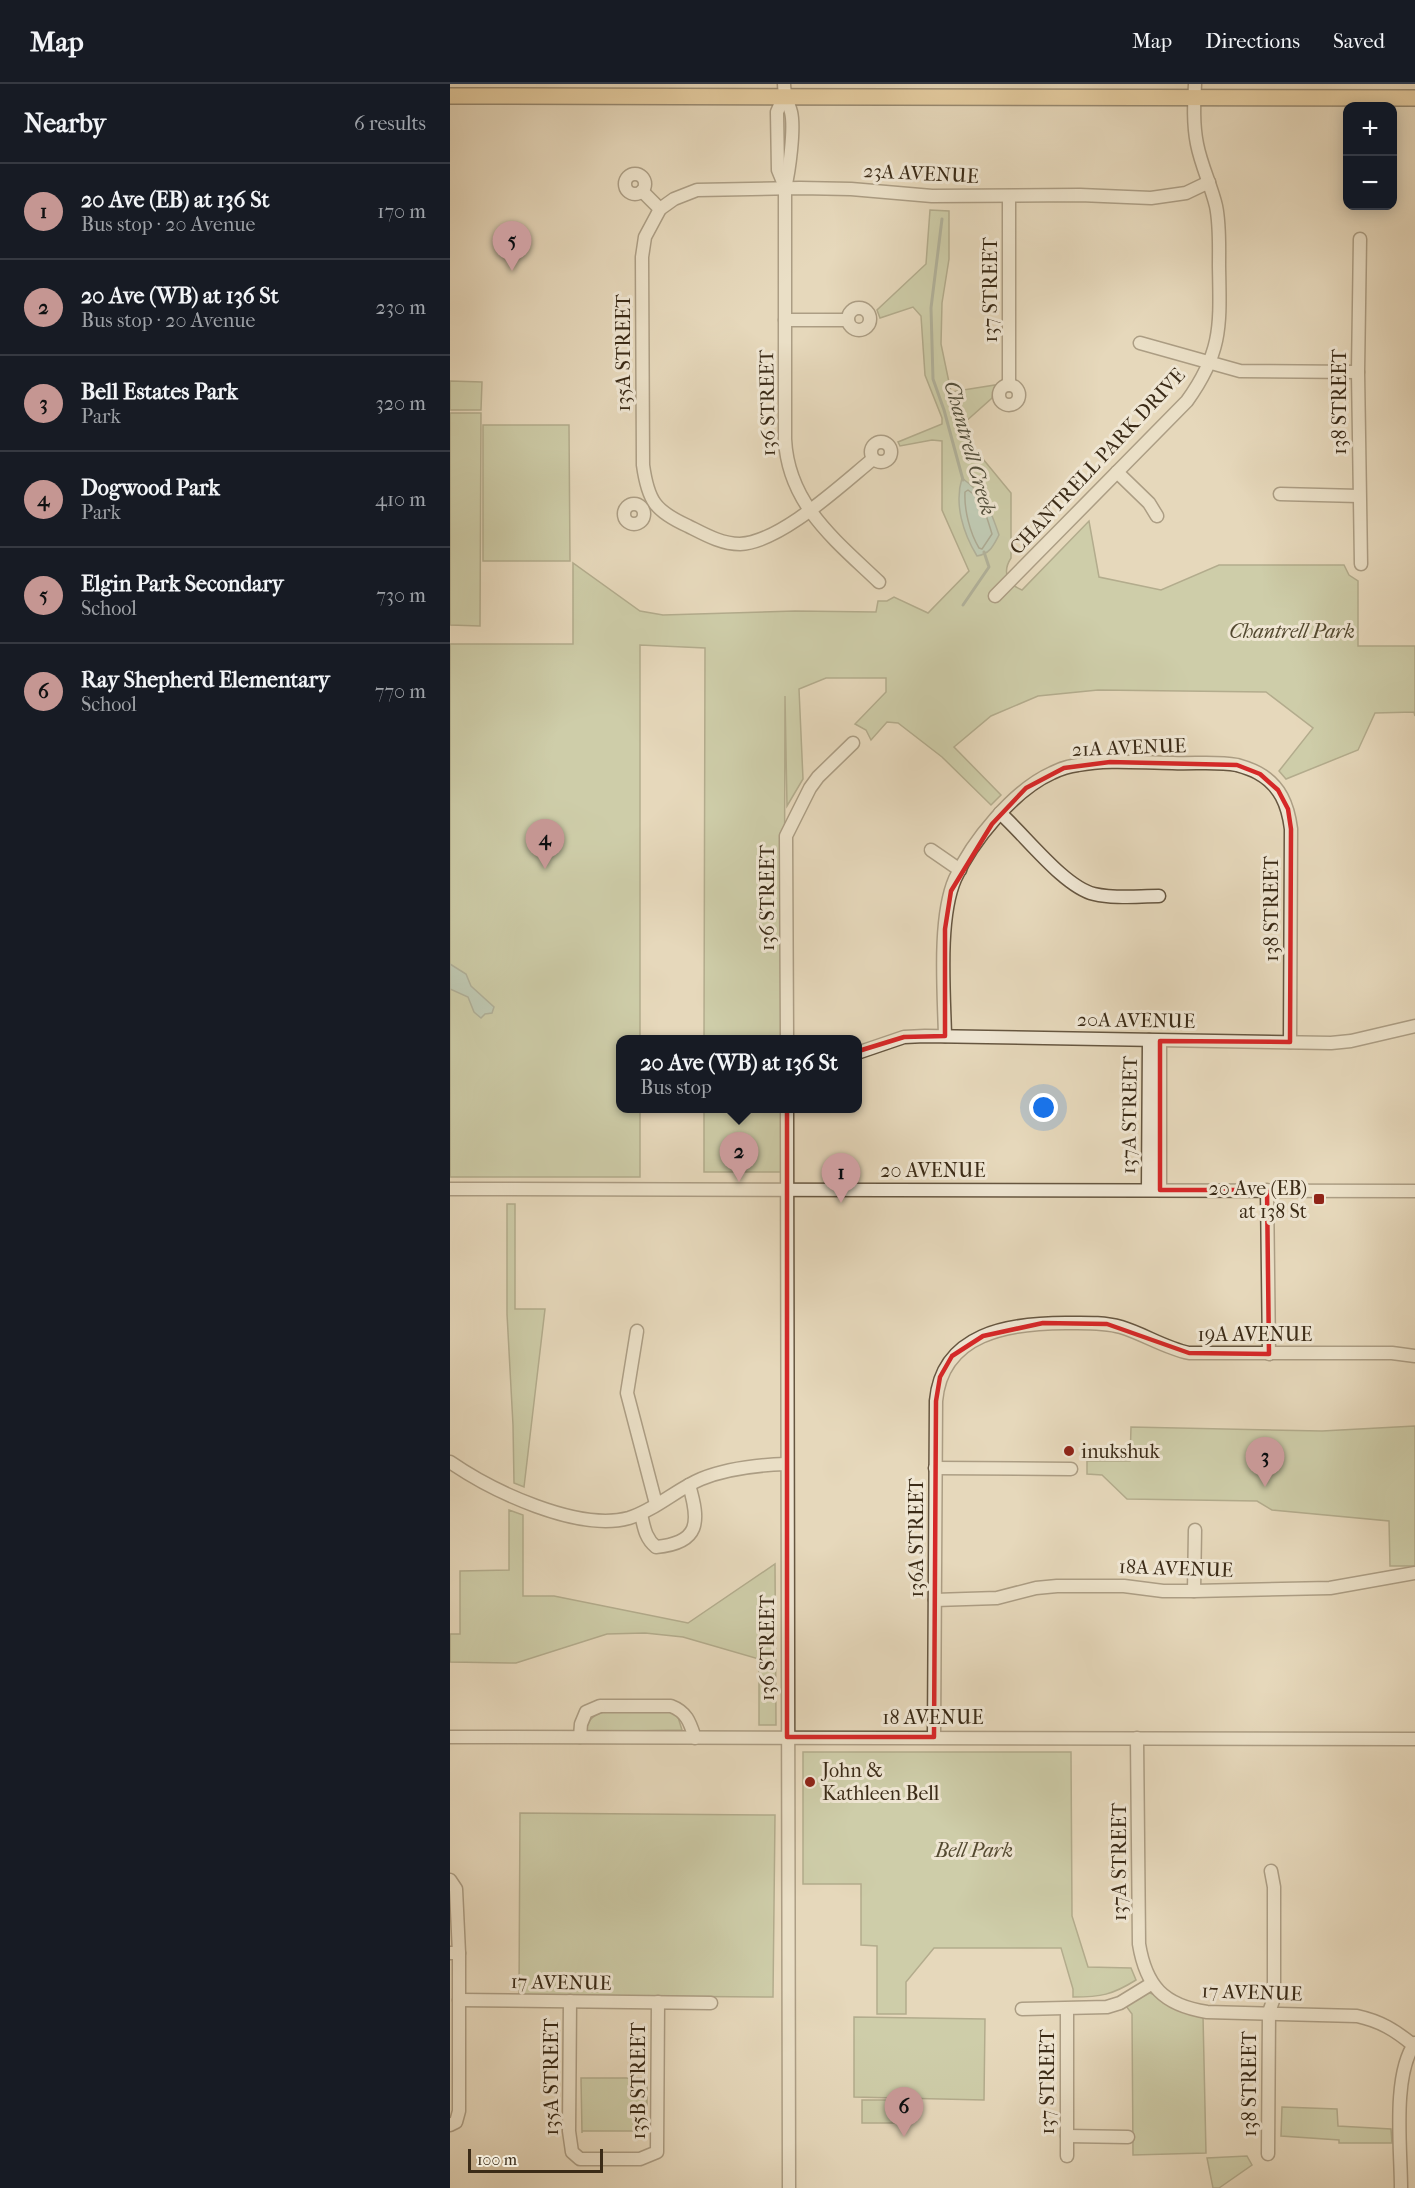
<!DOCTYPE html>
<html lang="en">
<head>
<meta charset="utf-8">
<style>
	body { margin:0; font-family:"IM FELL French Canon",serif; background:#20242c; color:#f1f3f6 }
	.controls { position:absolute; right:18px; top:18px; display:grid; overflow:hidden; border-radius:12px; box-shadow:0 3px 15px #0003 }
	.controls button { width:54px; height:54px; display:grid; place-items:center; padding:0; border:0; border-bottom:2px solid #363941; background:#171b24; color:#f1f3f6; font:30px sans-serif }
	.scale { position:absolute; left:18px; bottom:15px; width:135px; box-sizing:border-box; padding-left:6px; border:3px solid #3b2b17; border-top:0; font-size:16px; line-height:21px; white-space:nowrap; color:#3b2b17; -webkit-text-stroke:4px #efe6d3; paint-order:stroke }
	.you { position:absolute; left:594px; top:1024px; width:21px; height:21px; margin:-15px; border:4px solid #fff; border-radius:50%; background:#1a73e8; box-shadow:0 0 0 9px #1a73e833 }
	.badge { display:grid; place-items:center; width:39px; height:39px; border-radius:50%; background:#c59692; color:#111; font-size:20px; font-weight:700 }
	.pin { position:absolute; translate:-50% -50px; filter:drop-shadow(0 2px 3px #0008) }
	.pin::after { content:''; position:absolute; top:32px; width:21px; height:18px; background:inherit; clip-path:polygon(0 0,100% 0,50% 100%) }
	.popup { position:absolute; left:166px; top:951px; width:246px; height:78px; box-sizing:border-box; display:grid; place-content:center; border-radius:12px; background:#171b24; filter:drop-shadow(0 2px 4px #0005); font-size:20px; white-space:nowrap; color:#9ea1a6 }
	.popup b { font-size:22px; color:#f1f3f6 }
	.popup::after { content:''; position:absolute; left:50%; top:100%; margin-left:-12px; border:12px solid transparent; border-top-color:#171b24 }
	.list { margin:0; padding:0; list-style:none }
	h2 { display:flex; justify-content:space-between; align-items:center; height:78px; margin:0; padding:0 24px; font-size:26px }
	h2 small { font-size:20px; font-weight:400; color:#9ea1a6 }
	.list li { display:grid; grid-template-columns:39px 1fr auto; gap:18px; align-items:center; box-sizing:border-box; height:96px; padding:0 24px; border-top:2px solid #363941 }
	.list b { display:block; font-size:22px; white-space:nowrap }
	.list p { margin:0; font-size:20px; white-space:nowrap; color:#9ea1a6 }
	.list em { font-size:20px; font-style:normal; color:#9ea1a6 }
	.map { position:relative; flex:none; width:965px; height:2104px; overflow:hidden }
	header { display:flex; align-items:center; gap:36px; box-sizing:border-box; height:84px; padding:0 30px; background:#171b24; border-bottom:2px solid #363941 }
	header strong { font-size:28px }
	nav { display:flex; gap:33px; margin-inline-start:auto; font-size:21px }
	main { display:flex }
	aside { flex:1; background:#171b24 }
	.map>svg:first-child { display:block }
	.green { fill:#b2bf92; stroke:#767554; stroke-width:1.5 }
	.water { fill:#96baad; stroke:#728171; stroke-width:1.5 }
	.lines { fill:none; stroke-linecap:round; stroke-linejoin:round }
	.shore { stroke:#687262; stroke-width:1.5 }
	.stream { stroke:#728171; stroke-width:3 }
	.minor-casing { stroke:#665640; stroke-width:15 }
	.major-casing { stroke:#3b2b17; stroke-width:18 }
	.minor { stroke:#efe6d3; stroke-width:12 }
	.major { stroke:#e3bc7e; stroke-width:15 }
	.marked { fill:none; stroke:#d62828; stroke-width:4.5; stroke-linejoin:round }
	.poi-dot { fill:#8f2418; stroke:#efe6d3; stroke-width:2 }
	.labels { text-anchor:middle; stroke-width:6; stroke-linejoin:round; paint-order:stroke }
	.street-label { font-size:20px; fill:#3b2b17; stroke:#efe6d3 }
	.park-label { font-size:20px; font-style:italic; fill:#534930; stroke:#efe6d3 }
	.poi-label { font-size:20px; fill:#3b2b17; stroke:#efe6d3; text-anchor:start }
	.water-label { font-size:21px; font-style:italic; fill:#524f3c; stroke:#efe6d3 }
</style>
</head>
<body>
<header>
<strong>Map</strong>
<nav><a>Map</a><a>Directions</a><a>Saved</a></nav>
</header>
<main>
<aside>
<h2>Nearby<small>6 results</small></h2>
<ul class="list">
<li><span class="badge">1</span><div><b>20 Ave (EB) at 136 St</b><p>Bus stop · 20 Avenue</p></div><em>170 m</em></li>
<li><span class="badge">2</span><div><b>20 Ave (WB) at 136 St</b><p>Bus stop · 20 Avenue</p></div><em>230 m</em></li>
<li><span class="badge">3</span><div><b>Bell Estates Park</b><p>Park</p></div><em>320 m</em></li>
<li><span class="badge">4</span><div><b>Dogwood Park</b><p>Park</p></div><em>410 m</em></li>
<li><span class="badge">5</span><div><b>Elgin Park Secondary</b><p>School</p></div><em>730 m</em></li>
<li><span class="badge">6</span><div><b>Ray Shepherd Elementary</b><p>School</p></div><em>770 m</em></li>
</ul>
</aside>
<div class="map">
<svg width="965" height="2104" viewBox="0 0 965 2104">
	<rect width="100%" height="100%" fill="#e6d8bb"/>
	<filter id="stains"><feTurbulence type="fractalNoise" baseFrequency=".00333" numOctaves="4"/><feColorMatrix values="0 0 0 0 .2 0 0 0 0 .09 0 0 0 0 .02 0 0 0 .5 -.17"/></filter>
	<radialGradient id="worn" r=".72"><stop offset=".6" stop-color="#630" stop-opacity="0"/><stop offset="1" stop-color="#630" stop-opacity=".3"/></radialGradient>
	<g class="green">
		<path d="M480 126 499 127V175L492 219 491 260 501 308 545 301 542 314 514 339V352L561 409V474C552 488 557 500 572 506L639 437 649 493 711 506 769 481H894L899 491 908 497V562H965V632L964 628 925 629 908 666 836 695 829 687 863 644 816 608 648 606 588 612 541 632 504 663 551 711 541 721 492 673 448 639 437 638 421 656 416 646 405 640 436 608V594H376L349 605 353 695 337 722 335 612 334 955 254 956 255 564 190 561V955L170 956V1024L190 1025V1093H0V560H123V479L190 527 213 531 345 527 426 528 428 517H437L444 513 478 529 519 487 492 426V357L482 356 450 362 448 358 492 340V334L475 291 471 232 463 223 430 234 427 226 476 180Z"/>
		<polygon points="0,297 32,298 31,326 0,326"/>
		<polygon points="0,329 31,329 30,542 0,541"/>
		<polygon points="33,341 119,341 120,477 33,477"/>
		<polygon points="254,1025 334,1025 333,1088 254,1088"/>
		<polygon points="57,1120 65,1120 65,1225 95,1225 74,1403 64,1399 63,1341 57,1230"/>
		<polygon points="965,1342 965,1482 940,1482 939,1437 822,1426 807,1417 677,1415 652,1391 637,1390 637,1377 680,1377 681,1343 872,1347"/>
		<polygon points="59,1426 73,1431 73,1512 104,1512 238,1539 325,1480 326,1641 309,1641 309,1575 233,1553 195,1549 157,1550 66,1579 0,1578 0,1550 10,1550 10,1487 59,1486"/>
		<path d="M222 1627 228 1633 232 1646 135 1648C139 1636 142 1631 154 1628Z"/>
		<path d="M353 1668H621L622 1832 638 1883 681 1884 686 1896C662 1911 651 1913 623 1913V1905L611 1864H484L456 1898V1930H427V1862L411 1861V1800H353Z"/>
		<polygon points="70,1729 325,1731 323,1913 69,1911"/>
		<path d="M695 1908C706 1909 708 1915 716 1920 727 1927 740 1930 753 1932L756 2069 683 2071 682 1930 676 1922Z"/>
		<polygon points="404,1933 535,1935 534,2016 404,2013"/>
		<polygon points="131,1994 197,1994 197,2047 132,2047 132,2049"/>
		<rect x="412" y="2016" width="35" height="23"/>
		<polygon points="832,2023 887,2025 888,2042 941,2045 942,2059 889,2059 889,2056 831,2052"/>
		<polygon points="797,2072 802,2081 769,2104 763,2104 757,2074"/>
	</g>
	<g class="water">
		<path d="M512 394C535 411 540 424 549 451 543 462 540 470 527 472 513 449 504 420 512 394Z"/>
		<polygon points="0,880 16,890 21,902 44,923 42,929 35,930 31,934 24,928 18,913 0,905"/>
	</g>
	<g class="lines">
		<path class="shore" d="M518 406C533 416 537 434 542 450L532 465 529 464C520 449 514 426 515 408Z"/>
		<g class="stream">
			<polyline points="492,135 481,224 483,295 494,326 513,396"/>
			<polyline points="513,521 539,483 534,468"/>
		</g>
		<g class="minor-casing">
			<g id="minor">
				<path d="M334 0C334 11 338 17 341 28 345 44 339 88 335 104V355C338 420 385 456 429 498"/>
				<polyline points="334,12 327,28 328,86 335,103"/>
				<circle cx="185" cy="100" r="10"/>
				<polyline points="192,107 210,125"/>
				<polyline points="559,112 559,301"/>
				<polyline points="910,155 908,288 911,480"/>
				<circle cx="409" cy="235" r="11"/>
				<polyline points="335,236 398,236"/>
				<polyline points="690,259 790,287 908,288"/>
				<circle cx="559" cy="311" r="10"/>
				<circle cx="431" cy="368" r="10"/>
				<path d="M423 375C391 401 331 458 290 460 271 460 254 450 238 442 205 427 198 417 193 381L192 173 195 153 210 125 224 115 247 106 350 104 401 105 482 112 630 111 701 114 736 109 759 98"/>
				<polyline points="667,388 699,419 707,432"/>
				<polyline points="830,410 909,412"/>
				<circle cx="184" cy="430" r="10"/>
				<path d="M545 512 737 317C773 267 770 240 769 182 769 162 770 141 766 122 761 101 751 81 747 60 743 40 744 20 745 0"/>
				<path d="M550 729C575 751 614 803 644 810 665 815 688 812 709 812"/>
				<polyline points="481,766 510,786"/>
				<path d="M495 952C494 908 488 834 505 795 522 757 564 706 602 689 610 685 619 682 628 681 659 675 692 679 723 679 744 680 766 677 787 681 794 683 801 685 808 689 830 701 838 721 841 745L840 958"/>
				<polyline points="337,956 336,752 360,704 368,693 403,659"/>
				<polyline points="407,969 454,953 475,952 881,959 901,957 965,942"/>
				<polyline points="337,1024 339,2104"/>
				<polyline points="0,1105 965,1107"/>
				<polyline points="698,1106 699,956"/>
				<polyline points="710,1106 710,957"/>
				<polyline points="817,1106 819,1270"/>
				<polyline points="187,1247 177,1309 206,1420"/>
				<path d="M0 1378C42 1407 128 1448 179 1434 205 1426 227 1405 251 1395 278 1384 308 1381 336 1380"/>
				<polyline points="485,1384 621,1385"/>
				<path d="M191 1430C194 1443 195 1454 206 1463 250 1459 250 1438 239 1401"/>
				<polyline points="744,1507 745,1446"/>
				<polyline points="485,1516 547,1514 586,1504 607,1502 674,1502 713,1507 744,1507 880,1504 965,1489"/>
				<polyline points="0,1653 965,1655"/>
				<path d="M130 1653 131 1640 136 1628 150 1622H221C237 1628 240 1639 245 1654"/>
				<path d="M484 1653 486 1317C492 1249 559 1239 616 1239 634 1239 653 1238 671 1243 694 1250 715 1264 739 1269H942L965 1272"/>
				<path d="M687 1654 689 1860C696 1902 713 1921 757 1928L907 1932C930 1937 945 1946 963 1961"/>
				<polyline points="0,1796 6,1805 9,1869"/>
				<polyline points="0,1869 9,1869 9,2027 6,2038 0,2041"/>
				<polyline points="9,1916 261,1919"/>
				<polyline points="120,1917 119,2047 122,2068 130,2075 190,2075 207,2068 208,1918"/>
				<polyline points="572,1925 657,1923 670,1919 701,1900"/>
				<polyline points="617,2052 678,2053"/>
				<polyline points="818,2070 819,1928 824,1914 824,1803 821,1787"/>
				<polyline points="617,2072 617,1925"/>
				<path d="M951 2104C951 2065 942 1991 965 1959"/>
			</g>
		</g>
		<g class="major-casing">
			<polyline id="major" points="0,12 965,14"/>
		</g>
		<use href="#minor" class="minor"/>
		<use href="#major" class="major"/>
	</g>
	<path d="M0 0H965V2104H0ZM660 678 787 681 810 690 828 706 838 725 841 745 840 958 710 957V1106H817L819 1270 739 1269 657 1240 593 1239 533 1252 502 1272 490 1293 486 1317 484 1653H337V974L389 973 454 953 495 952V845L501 807 542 740 576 704 614 684Z" fill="#e6d8bb" fill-opacity=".55" fill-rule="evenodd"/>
	<path class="marked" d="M660 678 787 681 810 690 828 706 838 725 841 745 840 958 710 957V1106H817L819 1270 739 1269 657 1240 593 1239 533 1252 502 1272 490 1293 486 1317 484 1653H337V974L389 973 454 953 495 952V845L501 807 542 740 576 704 614 684Z"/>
	<g class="poi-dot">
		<rect x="863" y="1109" width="12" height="12" rx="3"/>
		<circle cx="619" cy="1367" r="6"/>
		<circle cx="360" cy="1698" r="6"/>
	</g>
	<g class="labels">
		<g class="street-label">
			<text transform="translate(471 89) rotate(3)" y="7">23A AVENUE</text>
			<text transform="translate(540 206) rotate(-90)" y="7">137 STREET</text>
			<text transform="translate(173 269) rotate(-90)" y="7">135A STREET</text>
			<text transform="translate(889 318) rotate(-90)" y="7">138 STREET</text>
			<text transform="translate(317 319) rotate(-91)" y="7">136 STREET</text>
			<text transform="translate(647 377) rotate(-47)" y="7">CHANTRELL PARK DRIVE</text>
			<text transform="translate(679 663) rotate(-2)" y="7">21A AVENUE</text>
			<text transform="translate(317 814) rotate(-90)" y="7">136 STREET</text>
			<text transform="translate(821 825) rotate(-90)" y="7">138 STREET</text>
			<text transform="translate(686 936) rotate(1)" y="7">20A AVENUE</text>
			<text transform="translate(679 1031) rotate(-89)" y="7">137A STREET</text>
			<text x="483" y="1093">20 AVENUE</text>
			<text x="805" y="1257">19A AVENUE</text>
			<text transform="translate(466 1454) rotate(-90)" y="7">136A STREET</text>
			<text transform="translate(726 1484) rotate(2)" y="7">18A AVENUE</text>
			<text transform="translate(317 1564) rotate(-90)" y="7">136 STREET</text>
			<text x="483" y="1640">18 AVENUE</text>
			<text transform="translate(669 1778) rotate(-90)" y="7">137A STREET</text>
			<text transform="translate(111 1898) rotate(1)" y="7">17 AVENUE</text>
			<text transform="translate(802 1908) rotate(2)" y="7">17 AVENUE</text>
			<text transform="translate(101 1993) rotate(-90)" y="7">135A STREET</text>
			<text transform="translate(188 1997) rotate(-90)" y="7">135B STREET</text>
			<text transform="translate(597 1998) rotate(-90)" y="7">137 STREET</text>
			<text transform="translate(799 2000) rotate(-90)" y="7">138 STREET</text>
		</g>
		<g class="park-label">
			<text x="842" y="554">Chantrell Park</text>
			<text x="524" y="1773">Bell Park</text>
		</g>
		<g class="poi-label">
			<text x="857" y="1111" text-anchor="end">20 Ave (EB)<tspan x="857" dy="23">at 138 St</tspan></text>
			<text x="631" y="1374">inukshuk</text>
			<text x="372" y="1693">John &amp;<tspan x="372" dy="23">Kathleen Bell</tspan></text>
		</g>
		<g class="water-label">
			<text transform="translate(520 364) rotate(74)" y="7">Chantrell Creek</text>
		</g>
	</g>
	<rect width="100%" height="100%" filter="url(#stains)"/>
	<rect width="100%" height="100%" fill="url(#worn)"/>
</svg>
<div class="controls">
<button>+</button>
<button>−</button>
</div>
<div class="scale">100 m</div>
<div class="you"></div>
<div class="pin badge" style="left:391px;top:1119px">1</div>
<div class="pin badge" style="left:289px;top:1098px">2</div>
<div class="popup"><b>20 Ave (WB) at 136 St</b>Bus stop</div>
<div class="pin badge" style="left:815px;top:1403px">3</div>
<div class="pin badge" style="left:95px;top:785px">4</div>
<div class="pin badge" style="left:62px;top:187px">5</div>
<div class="pin badge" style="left:454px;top:2053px">6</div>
</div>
</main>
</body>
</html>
